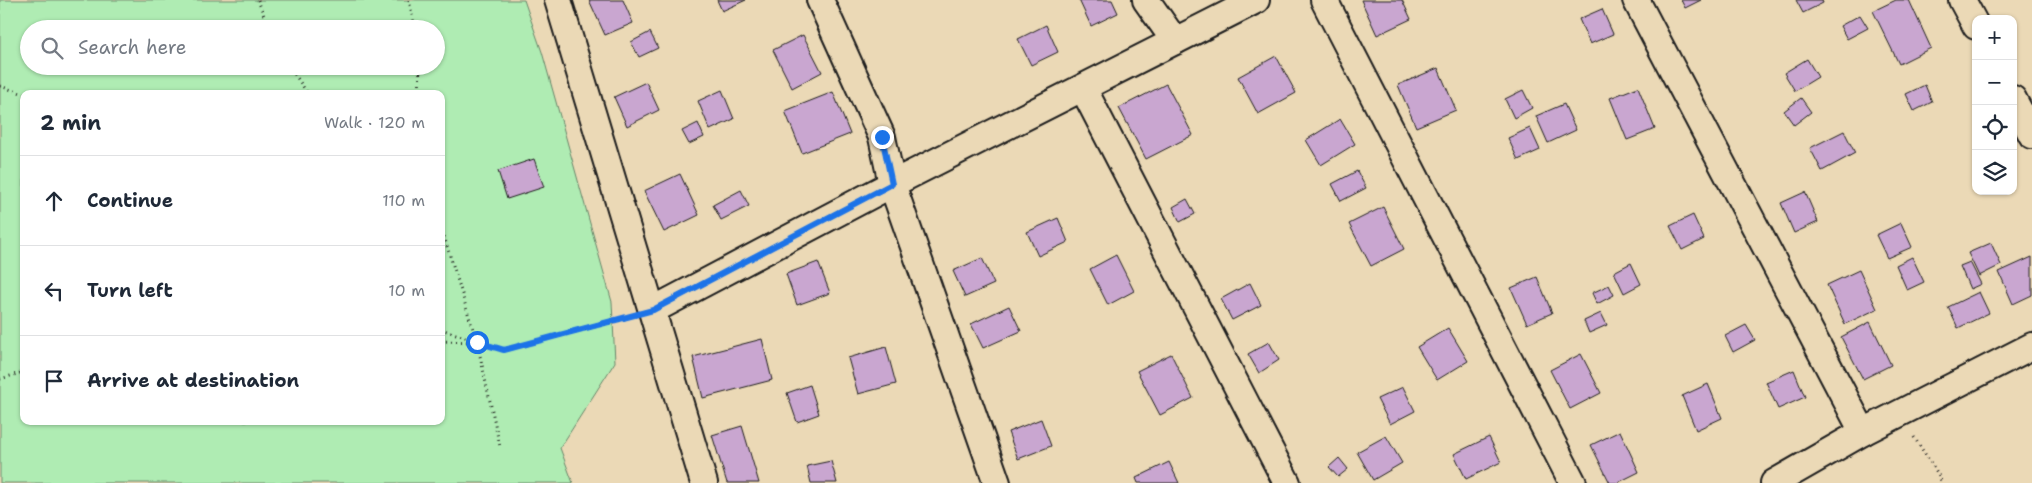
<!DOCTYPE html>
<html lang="en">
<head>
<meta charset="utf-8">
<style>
	body { margin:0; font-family:"Shantell Sans",sans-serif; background:#f2f2f3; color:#1f2937 }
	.controls { position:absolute; right:15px; top:15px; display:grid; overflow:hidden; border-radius:10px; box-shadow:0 1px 4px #0004 }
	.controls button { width:45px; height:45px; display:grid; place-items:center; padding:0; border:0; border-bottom:1px solid #e0e1e3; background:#fff; color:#1f2937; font:25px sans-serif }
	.stop { position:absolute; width:15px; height:15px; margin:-11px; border:4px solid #1a73e8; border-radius:50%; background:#fff }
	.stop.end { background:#1a73e8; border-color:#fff; box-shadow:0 1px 5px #0008 }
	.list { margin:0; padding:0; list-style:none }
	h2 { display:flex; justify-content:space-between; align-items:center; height:65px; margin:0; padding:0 20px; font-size:21px }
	h2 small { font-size:16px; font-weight:400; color:#747a83 }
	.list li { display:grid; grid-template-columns:32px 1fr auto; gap:15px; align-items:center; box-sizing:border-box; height:90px; padding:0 20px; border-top:1px solid #e0e1e3 }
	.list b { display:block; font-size:19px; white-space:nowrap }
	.list em { font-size:16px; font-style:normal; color:#747a83 }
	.icon { flex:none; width:28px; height:28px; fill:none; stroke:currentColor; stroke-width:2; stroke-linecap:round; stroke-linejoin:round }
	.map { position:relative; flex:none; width:2032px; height:483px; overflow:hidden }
	.search { position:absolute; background:#fff; box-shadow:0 1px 4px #0004; left:20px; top:20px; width:425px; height:55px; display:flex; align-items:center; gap:12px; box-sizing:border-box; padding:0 18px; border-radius:28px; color:#747a83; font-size:19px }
	.panel { position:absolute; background:#fff; box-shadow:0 1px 4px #0004; left:20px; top:90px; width:425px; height:335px; border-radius:10px }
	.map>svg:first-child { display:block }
	.green { fill:#afecb3; stroke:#668468; fill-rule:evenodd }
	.building { fill:#c9a6d0; stroke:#1c1c1c }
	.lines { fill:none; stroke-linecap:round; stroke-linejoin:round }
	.street-casing { stroke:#1c1c1c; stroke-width:30 }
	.path { stroke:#1c1c1c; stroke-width:3; stroke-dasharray:1 4; stroke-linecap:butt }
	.street { stroke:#ebd9b6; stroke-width:26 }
	.route { stroke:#1a73e8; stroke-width:6 }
</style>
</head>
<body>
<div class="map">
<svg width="2032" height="483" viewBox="0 0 2032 483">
	<rect width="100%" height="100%" fill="#ebd9b6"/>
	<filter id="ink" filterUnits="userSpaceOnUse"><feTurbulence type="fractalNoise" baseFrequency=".02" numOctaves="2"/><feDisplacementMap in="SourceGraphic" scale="10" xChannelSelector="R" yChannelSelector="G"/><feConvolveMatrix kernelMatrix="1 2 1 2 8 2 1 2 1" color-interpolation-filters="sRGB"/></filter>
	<g filter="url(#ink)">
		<path class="green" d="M0 0H524L542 52 612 302 615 362 560 448 573 483H0ZM29 29H436V66H29ZM24 94H441V421H24Z"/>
		<g class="building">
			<polygon points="589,0 623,0 633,23 605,35"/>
			<polygon points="717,0 746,0 722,11"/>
			<polygon points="1079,0 1112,0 1118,13 1091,26"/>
			<polygon points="1361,0 1402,0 1411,19 1377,35"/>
			<polygon points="1681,0 1701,0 1685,8"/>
			<polygon points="1796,0 1822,0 1823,3 1803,13"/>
			<polygon points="1896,0 1909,0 1931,48 1899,64 1873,11"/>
			<polygon points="1602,9 1613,34 1590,44 1579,19"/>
			<polygon points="1860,15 1868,28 1847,39 1840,26"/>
			<polygon points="1046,25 1058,52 1031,65 1018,39"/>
			<polygon points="650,32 658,48 639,57 631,42"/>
			<polygon points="803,35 822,72 792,88 773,50"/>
			<polygon points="1276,56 1296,93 1258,114 1238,77"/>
			<polygon points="1807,59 1818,77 1795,91 1784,73"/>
			<polygon points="1438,68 1456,110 1416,127 1398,85"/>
			<polygon points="646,82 659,110 627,126 614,97"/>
			<polygon points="1166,84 1193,135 1146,159 1119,108"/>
			<polygon points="1925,85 1932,102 1914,111 1906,94"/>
			<polygon points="1638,87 1655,129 1627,140 1610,98"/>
			<polygon points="722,90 734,119 710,130 698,101"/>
			<polygon points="1523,90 1532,108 1514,118 1505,99"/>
			<polygon points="833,92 850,134 802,153 785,111"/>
			<polygon points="1801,98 1811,112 1794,125 1784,111"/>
			<polygon points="1564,104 1576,130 1548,143 1536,116"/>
			<polygon points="1340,119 1355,144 1321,165 1306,140"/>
			<polygon points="698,123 704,137 689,144 682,131"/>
			<polygon points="1530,128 1540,150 1518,160 1508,138"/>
			<polygon points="1844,131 1855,153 1822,171 1810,148"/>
			<polygon points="534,159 544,187 507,199 498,171"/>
			<polygon points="1357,171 1366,188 1341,201 1332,184"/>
			<polygon points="680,174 699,215 664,232 644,191"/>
			<polygon points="741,190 749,206 721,220 713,205"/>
			<polygon points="1805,192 1818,222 1794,233 1781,203"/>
			<polygon points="1187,199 1195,214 1180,222 1173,207"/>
			<polygon points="1383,207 1404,249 1371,266 1349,224"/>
			<polygon points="1693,215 1704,239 1682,250 1670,226"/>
			<polygon points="1058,218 1068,242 1038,256 1027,232"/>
			<polygon points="1901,223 1912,247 1887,258 1876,235"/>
			<polygon points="1991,243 2001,265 1979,276 1968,253"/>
			<polygon points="1116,255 1134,291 1108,305 1090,269"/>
			<polygon points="1912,257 1924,282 1907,290 1896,265"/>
			<polygon points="2032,257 2032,295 2013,304 1999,272"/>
			<polygon points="982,258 994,284 965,297 953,271"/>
			<polygon points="818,262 830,293 797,305 786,274"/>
			<polygon points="1970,262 1981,284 1970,289 1960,266"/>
			<polygon points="1631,263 1641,284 1624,293 1614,272"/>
			<polygon points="1859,270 1877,309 1845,324 1827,285"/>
			<polygon points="1537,277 1552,313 1527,324 1511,288"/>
			<polygon points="1250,283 1261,305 1232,320 1221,299"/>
			<polygon points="1609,285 1614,295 1597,304 1592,293"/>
			<polygon points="1979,292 1989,313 1958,328 1948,307"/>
			<polygon points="1009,306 1021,331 983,348 971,324"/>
			<polygon points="1601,313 1607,325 1589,333 1584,321"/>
			<polygon points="1870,322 1891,365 1863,379 1841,337"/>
			<polygon points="1746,325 1755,340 1733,352 1725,336"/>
			<polygon points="1448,328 1468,361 1437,380 1417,347"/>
			<polygon points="762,339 772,380 703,398 693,357"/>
			<polygon points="1269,342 1279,360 1259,373 1248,354"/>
			<polygon points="886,347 896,384 858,394 848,358"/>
			<polygon points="1171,354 1193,398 1160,415 1137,371"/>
			<polygon points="1581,354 1601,393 1570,409 1550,370"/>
			<polygon points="1794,370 1805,397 1778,409 1766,382"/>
			<polygon points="1708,384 1722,418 1696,430 1682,396"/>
			<polygon points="810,385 819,414 797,422 787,393"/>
			<polygon points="1403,387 1415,411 1390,424 1377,399"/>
			<polygon points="1041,419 1051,446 1018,459 1008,432"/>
			<polygon points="742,426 759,483 727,483 712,435"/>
			<polygon points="1620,431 1639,472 1617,483 1610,483 1591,445"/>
			<polygon points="1386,436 1402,463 1373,480 1357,452"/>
			<polygon points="1489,437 1501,462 1466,479 1454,454"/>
			<polygon points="1339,458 1348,469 1338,477 1329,467"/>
			<polygon points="831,461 837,483 811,483 807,466"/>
			<polygon points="1169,462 1179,483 1138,483 1136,478"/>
		</g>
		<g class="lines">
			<g class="street-casing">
				<g id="street">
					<polyline points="558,0 704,483"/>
					<polyline points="820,0 882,137 892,184 997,483"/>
					<polyline points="1146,0 1175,41"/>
					<polyline points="1324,0 1573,483"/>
					<polyline points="1636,0 1863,432"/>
					<polyline points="1962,0 1976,26"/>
					<polyline points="1083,88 1287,483"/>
					<polyline points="2013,99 2032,135"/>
					<polyline points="653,310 892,184 1256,0"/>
					<polyline points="1774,483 1863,432 2032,346"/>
				</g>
			</g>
			<g class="path">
				<polyline points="258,0 269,29"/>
				<polyline points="409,0 415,29"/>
				<polyline points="289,66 308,94"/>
				<polyline points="0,86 24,94"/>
				<polyline points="419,94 420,66"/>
				<polyline points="441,227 477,342 500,447"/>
				<polyline points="441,329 504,350 626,318"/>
				<polyline points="441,341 474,342"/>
				<polyline points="0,379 24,372"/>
				<polyline points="1914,437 1938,474 1942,483"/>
			</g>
			<use href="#street" class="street"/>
		</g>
	</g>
	<g class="lines" filter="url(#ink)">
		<polyline class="route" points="477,342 504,350 653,310 892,184 882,137"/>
	</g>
</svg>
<div class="controls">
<button>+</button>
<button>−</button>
<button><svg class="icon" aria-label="locate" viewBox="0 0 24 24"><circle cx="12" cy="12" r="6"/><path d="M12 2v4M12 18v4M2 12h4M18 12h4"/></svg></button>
<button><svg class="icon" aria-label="layers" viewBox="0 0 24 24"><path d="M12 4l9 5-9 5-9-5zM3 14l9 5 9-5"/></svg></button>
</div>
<div class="stop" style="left:477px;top:342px"></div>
<div class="stop end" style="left:882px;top:137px"></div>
<div class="search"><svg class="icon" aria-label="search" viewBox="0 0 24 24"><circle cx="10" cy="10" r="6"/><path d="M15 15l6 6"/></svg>Search here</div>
<section class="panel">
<h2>2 min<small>Walk · 120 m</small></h2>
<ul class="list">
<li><svg class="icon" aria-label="ahead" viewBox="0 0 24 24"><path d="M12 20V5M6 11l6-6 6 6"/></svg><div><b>Continue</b></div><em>110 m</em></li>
<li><svg class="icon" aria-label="left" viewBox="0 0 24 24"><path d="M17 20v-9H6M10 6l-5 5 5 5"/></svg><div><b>Turn left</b></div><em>10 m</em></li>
<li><svg class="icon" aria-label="arrive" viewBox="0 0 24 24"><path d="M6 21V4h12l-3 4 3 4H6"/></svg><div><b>Arrive at destination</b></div></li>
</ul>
</section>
</div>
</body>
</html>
